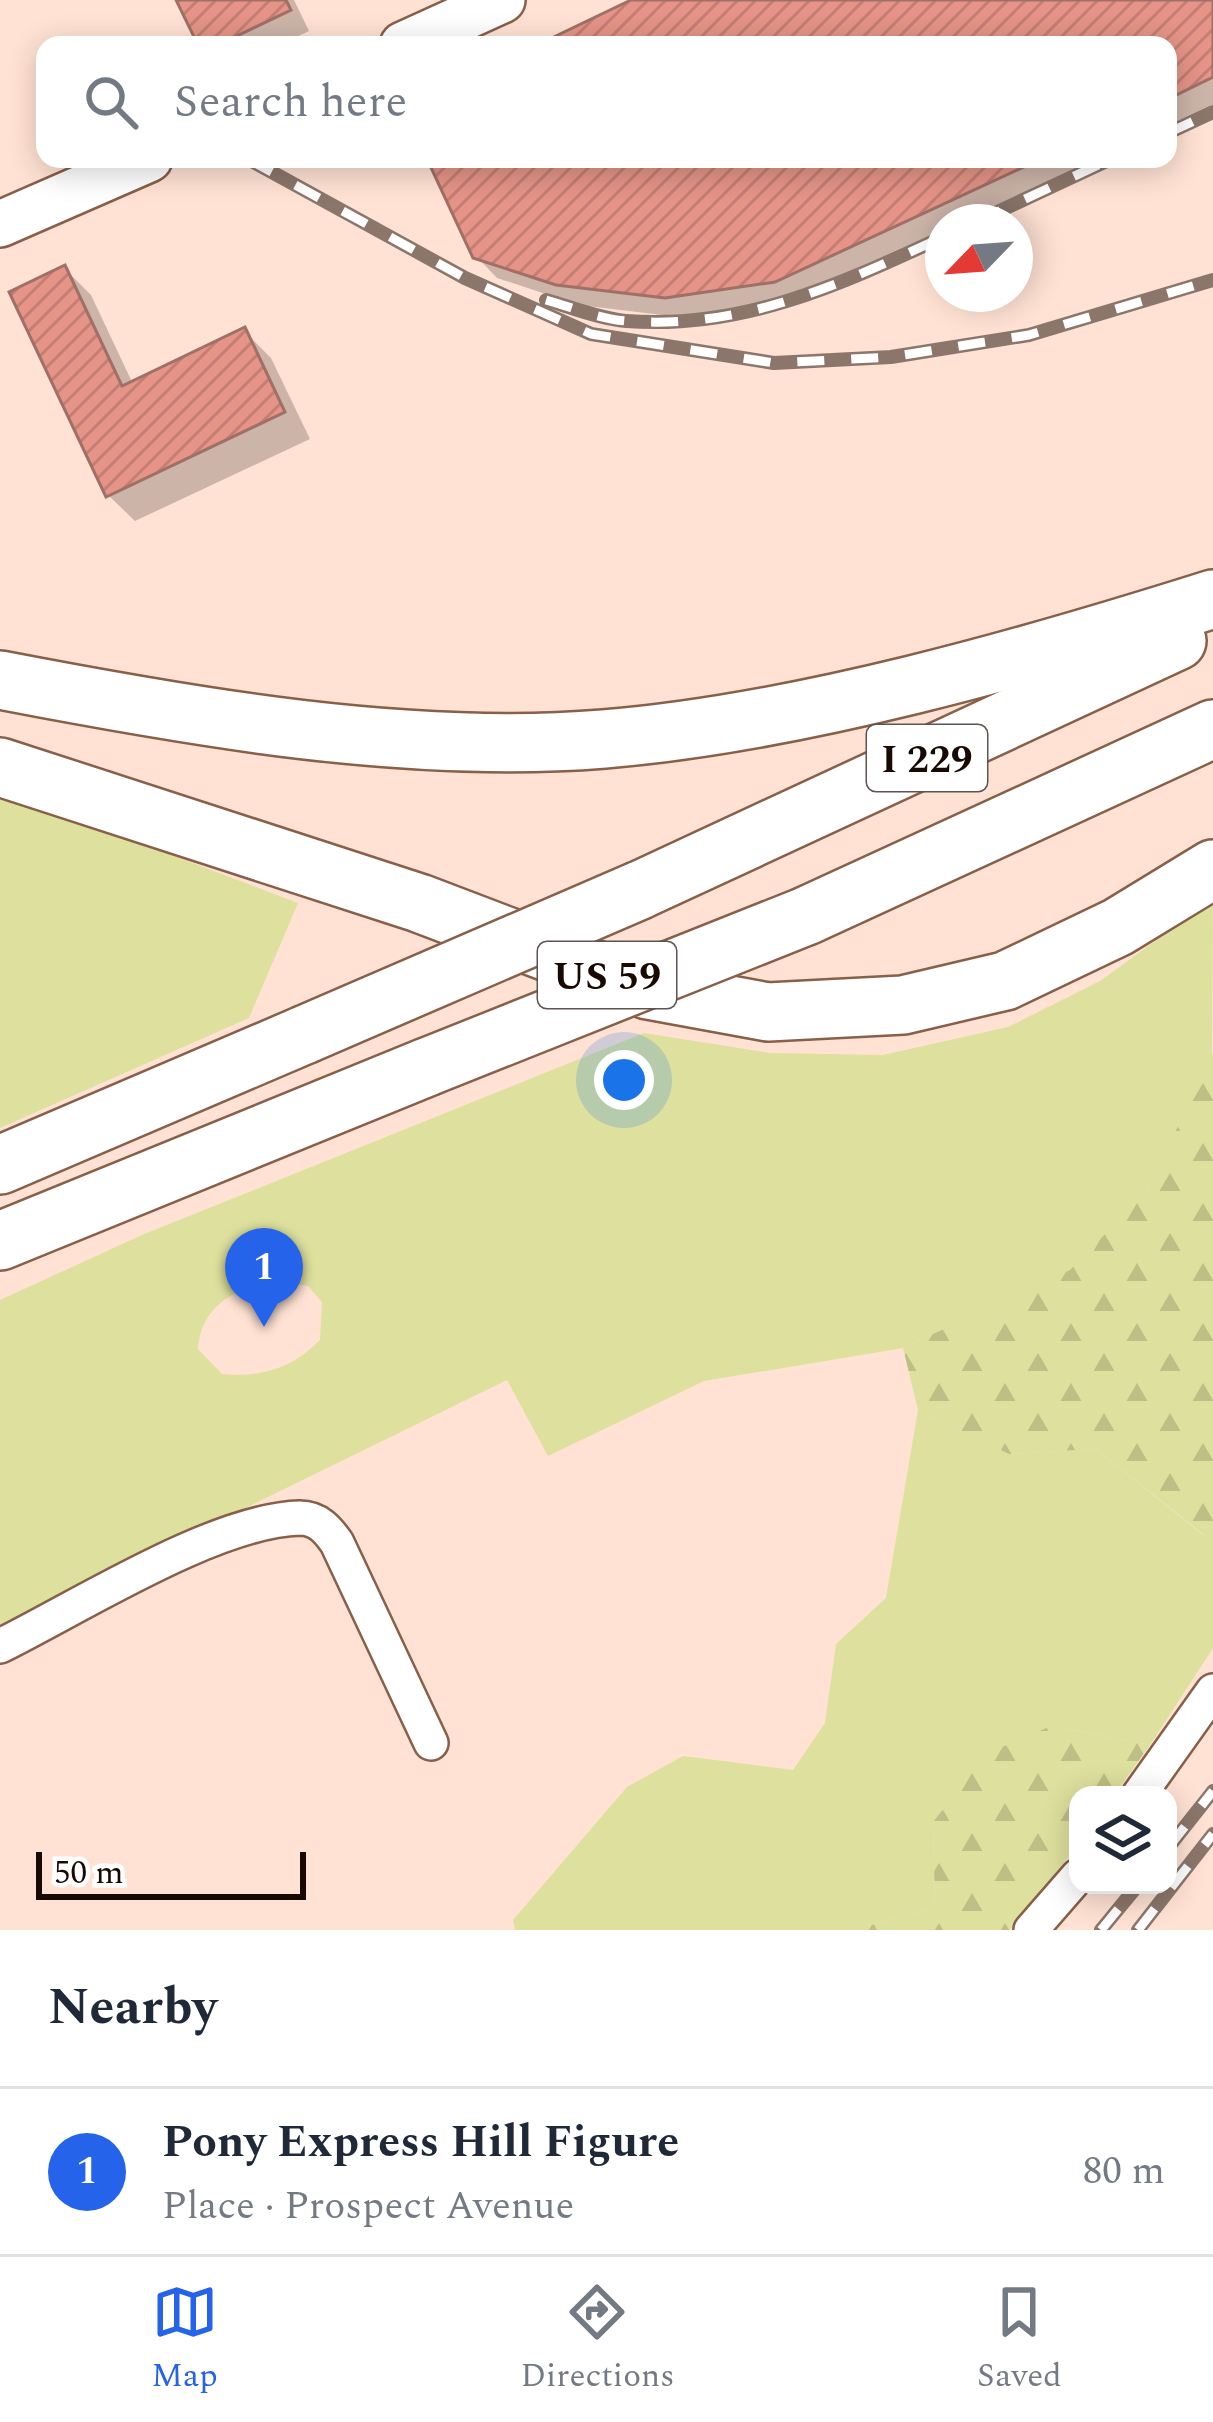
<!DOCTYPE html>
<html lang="en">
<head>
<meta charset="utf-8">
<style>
	body { margin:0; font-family:Spectral,serif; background:#f6f6f7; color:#1f2937 }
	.controls { position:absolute; right:36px; bottom:36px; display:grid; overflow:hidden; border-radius:24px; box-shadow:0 6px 30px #0003 }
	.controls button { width:108px; height:108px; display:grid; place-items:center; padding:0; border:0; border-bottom:3px solid #e0e1e3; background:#fff; color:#1f2937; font:60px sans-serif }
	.compass { position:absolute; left:925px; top:204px; width:108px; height:108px; border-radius:50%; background:#fff; box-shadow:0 6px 30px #0003; rotate:245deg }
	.scale { position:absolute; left:36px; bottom:30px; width:270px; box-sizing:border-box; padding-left:12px; border:6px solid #180903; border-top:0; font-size:33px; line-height:42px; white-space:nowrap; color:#180903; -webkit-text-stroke:9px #fff; paint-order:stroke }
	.you { position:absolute; left:624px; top:1080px; width:42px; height:42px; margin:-30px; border:9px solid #fff; border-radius:50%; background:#1a73e8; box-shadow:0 0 0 18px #1a73e833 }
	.badge { display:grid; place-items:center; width:78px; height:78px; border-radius:50%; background:#2563eb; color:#fff; font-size:39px; font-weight:700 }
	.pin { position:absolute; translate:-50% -99px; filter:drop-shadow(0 3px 6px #0008) }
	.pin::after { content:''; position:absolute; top:63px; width:42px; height:36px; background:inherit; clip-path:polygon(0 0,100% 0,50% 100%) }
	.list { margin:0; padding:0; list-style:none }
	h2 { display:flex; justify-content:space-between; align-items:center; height:156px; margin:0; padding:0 48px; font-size:51px }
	h2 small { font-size:39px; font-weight:400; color:#747a83 }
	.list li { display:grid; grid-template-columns:78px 1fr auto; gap:36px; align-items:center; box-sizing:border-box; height:168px; padding:0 48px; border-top:3px solid #e0e1e3 }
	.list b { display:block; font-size:45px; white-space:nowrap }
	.list p { margin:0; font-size:39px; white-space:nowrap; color:#747a83 }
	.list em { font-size:39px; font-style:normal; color:#747a83 }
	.icon { flex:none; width:66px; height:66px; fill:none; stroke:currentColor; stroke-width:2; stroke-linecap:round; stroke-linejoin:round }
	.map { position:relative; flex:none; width:1213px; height:1930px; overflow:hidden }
	.search { position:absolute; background:#fff; box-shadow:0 6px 30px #0003; left:36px; right:36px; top:36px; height:132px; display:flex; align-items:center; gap:30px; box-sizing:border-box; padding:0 42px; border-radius:24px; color:#747a83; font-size:45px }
	.sheet { height:324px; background:#fff }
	nav { display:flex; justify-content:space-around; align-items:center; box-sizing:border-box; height:168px; border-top:3px solid #e0e1e3; background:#fff; font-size:33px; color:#747a83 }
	nav a { display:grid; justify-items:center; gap:6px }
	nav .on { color:#2563eb }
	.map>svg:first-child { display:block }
	.grass { fill:#dee09e; fill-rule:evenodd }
	.forest { fill:url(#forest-firs) }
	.shadow { fill:#0003 }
	.building { fill:url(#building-hatch); stroke:#a07067; stroke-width:3 }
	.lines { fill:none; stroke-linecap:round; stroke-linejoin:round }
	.minor-casing { stroke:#885f49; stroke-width:38 }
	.secondary-casing { stroke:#885f49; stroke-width:50 }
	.motorway-casing { stroke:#885f49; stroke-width:62 }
	.minor { stroke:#fff; stroke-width:33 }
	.secondary { stroke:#fff; stroke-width:45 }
	.motorway { stroke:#fff; stroke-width:57 }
	.rail-casing { stroke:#8c766b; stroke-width:14 }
	.rail { stroke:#fff; stroke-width:9; stroke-dasharray:27; stroke-linecap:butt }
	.motorway-bridge-casing { stroke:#885f49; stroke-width:62; stroke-linecap:butt }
	.motorway-bridge { stroke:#fff; stroke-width:57 }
	.labels { text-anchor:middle; stroke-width:10; stroke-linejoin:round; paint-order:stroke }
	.shield { fill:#fff; stroke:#5d534f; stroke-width:3 }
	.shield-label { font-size:39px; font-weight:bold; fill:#180903 }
</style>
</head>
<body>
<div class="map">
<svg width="1213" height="1930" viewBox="0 0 1213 1930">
	<defs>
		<pattern id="forest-firs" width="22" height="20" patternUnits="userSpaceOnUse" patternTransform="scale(3)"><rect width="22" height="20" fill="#dee09e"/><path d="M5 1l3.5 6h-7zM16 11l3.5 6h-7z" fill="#bebf86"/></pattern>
		<pattern id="building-hatch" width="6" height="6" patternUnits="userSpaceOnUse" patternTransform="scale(3)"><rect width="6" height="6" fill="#e59487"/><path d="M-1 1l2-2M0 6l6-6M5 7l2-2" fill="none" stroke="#c47e73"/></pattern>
	</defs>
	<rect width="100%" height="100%" fill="#ffe2d3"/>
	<g class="grass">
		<polygon points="0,790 298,903 249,1018 0,1128"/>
		<path d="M1213 899 1212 1057 1147 1191 1070 1271 903 1348 704 1381 548 1456 507 1380 0 1628V1300L142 1235 644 1033 770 1053 883 1055 1008 1027 1100 981ZM275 1280 308 1286 322 1302 320 1340C293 1368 261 1378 222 1374L198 1349C201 1305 236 1288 275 1280Z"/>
		<polygon points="918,1410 1009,1454 1096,1449 1203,1535 1213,1523 1213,1648 1150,1745 1051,1726 933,1822 935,1908 852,1930 515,1930 513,1920 627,1787 683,1756 793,1770 825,1723 836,1644 886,1598"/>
	</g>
	<g class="forest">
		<polygon points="1213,1053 1213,1523 1204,1535 1096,1449 1009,1454 918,1410 903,1348 1070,1270 1147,1191"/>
		<polygon points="1051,1726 1150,1745 1114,1795 1078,1795 1078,1845 1010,1930 852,1930 935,1908 933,1822 988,1753"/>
	</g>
	<g class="shadow">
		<polygon points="180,0 294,0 309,31 280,45 202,45"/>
		<polygon points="638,0 1213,0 1213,105 1168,127 1168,45 544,45"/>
		<polygon points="430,159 1099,159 964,222 943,222 943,232 796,301 687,318 579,305 497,278 476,256"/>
		<polygon points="65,269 91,295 133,384 244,331 271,358 310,439 135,521 108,495"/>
	</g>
	<g class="building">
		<polygon points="176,0 286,0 291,10 218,45 198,45"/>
		<polygon points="631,0 1213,0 1213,77 1168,99 1168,45 537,45"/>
		<polygon points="427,159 1041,159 775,282 665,298 556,285 473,258"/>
		<polygon points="65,265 122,386 245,327 285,412 106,497 9,292"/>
	</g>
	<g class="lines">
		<g class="minor-casing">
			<g id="minor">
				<path d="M0 1646C79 1607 215 1520 300 1518 318 1518 328 1530 337 1543L431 1743"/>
				<polyline points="1139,1795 1213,1691"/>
				<polyline points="1031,1930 1078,1876"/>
			</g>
		</g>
		<g class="secondary-casing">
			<g id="secondary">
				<polyline points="403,45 502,0"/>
				<polyline points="0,224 149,159"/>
			</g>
		</g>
		<g class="motorway-casing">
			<g id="motorway">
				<path d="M0 680C192 717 408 755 604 739 799 723 1026 658 1213 599"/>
				<polyline points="0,767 419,903 648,990 768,1012 903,1005 1005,981 1118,927 1213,869"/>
				<polyline points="640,890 1177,641"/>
				<polyline points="806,916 1213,729"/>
				<polyline points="0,1165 304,1035"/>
				<polyline points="0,1241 427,1067"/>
			</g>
		</g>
		<use href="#minor" class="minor"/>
		<use href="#secondary" class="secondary"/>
		<use href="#motorway" class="motorway"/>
		<g class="rail-casing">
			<g id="rail">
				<polyline points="1168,133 1213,112"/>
				<polyline points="248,159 465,278 591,334 774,363 891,357 1029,335 1213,280"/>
				<polyline points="976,222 1111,159"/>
				<path d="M546 300C571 307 600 319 626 321 743 330 841 284 943 237"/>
				<polyline points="1168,1848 1213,1791"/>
				<polyline points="1101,1930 1138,1885"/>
				<polyline points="1138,1930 1213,1834"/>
			</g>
		</g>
		<use href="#rail" class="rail"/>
		<g class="motorway-bridge-casing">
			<g id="motorway-bridge">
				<polyline points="304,1035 640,890"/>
				<polyline points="427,1067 806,916"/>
			</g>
		</g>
		<use href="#motorway-bridge" class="motorway-bridge"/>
	</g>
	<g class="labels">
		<g class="shield">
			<rect x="867" y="725" width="120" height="66" rx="9"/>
			<rect x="538" y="942" width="138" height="66" rx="9"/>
		</g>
		<g class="shield-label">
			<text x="927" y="772">I 229</text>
			<text x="607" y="989">US 59</text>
		</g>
	</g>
</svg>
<div class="controls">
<button><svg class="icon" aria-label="layers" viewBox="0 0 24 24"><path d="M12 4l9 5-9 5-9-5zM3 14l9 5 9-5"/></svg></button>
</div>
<svg class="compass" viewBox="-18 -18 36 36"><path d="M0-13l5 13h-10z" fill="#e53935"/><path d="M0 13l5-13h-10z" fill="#747a83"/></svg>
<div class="scale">50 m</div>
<div class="you"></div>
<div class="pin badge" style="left:264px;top:1327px">1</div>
<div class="search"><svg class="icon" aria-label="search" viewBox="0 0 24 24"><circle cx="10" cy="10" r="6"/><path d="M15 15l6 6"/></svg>Search here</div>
</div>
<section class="sheet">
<h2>Nearby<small></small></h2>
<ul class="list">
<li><span class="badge">1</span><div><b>Pony Express Hill Figure</b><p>Place · Prospect Avenue</p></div><em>80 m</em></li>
</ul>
</section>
<nav>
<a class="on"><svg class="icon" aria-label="map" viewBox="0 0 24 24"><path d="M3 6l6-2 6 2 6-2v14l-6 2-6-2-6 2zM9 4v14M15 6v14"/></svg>Map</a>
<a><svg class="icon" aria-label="directions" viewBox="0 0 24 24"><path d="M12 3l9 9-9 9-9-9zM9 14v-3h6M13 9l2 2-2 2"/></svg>Directions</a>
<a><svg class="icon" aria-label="saved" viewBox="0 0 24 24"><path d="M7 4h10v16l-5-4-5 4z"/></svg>Saved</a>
</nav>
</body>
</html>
